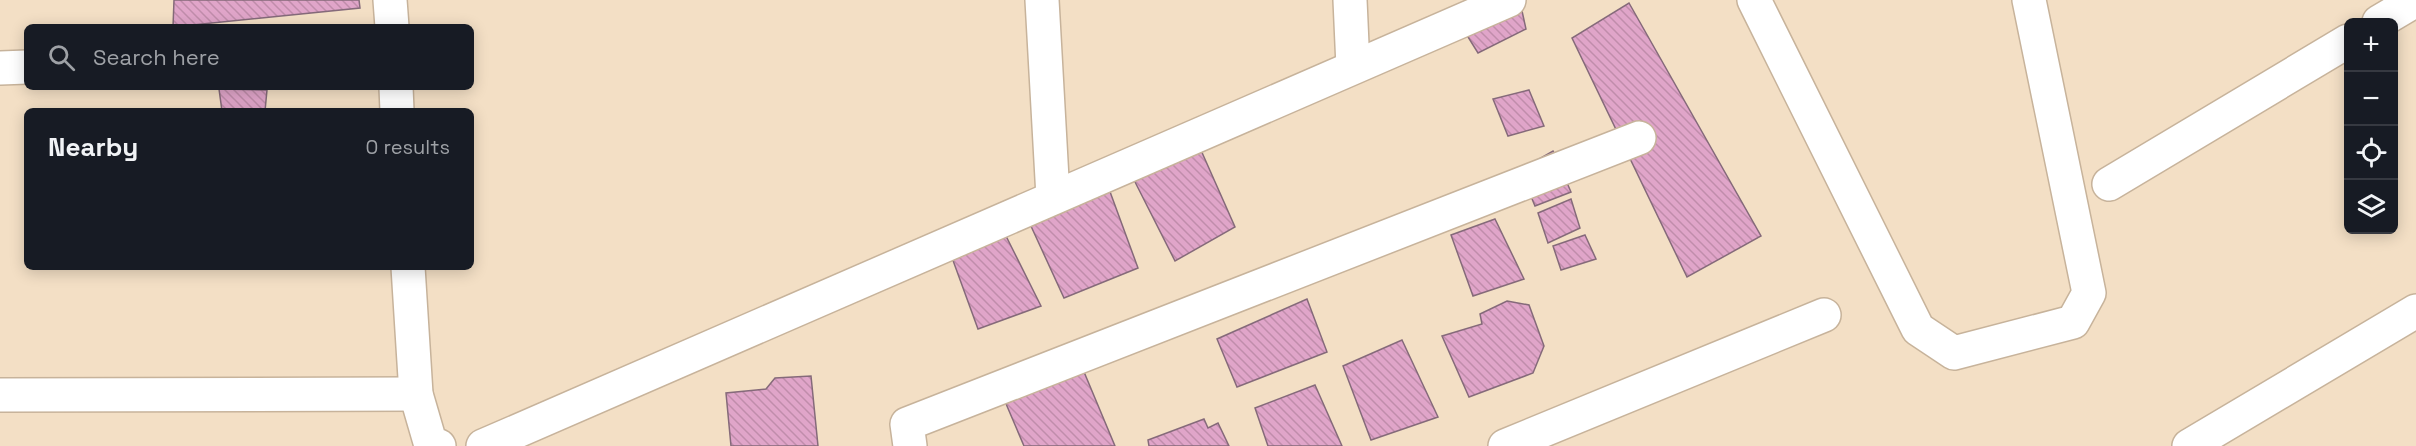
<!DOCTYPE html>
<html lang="en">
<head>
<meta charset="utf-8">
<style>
	body { margin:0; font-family:"Space Grotesk",sans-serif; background:#20242c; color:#f1f3f6 }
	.controls { position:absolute; right:18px; top:18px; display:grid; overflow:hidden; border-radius:9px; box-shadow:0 3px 15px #0003 }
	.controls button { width:54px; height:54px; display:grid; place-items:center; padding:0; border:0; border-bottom:2px solid #363941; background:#171b24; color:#f1f3f6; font:30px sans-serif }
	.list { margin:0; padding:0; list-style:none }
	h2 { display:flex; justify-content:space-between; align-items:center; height:78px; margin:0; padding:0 24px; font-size:26px }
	h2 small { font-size:20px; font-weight:400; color:#9ea1a6 }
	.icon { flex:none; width:33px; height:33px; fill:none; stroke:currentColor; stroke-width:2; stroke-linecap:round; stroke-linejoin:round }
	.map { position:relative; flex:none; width:2416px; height:446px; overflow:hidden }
	.search { position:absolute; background:#171b24; box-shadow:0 3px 15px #0003; left:24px; top:24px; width:450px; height:66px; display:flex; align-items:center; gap:15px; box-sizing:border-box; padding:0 21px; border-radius:9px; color:#9ea1a6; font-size:22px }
	.panel { position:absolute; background:#171b24; box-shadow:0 3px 15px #0003; left:24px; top:108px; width:450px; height:162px; border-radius:9px }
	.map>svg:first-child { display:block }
	.building { fill:url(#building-back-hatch); stroke:#856a7a; stroke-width:1.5 }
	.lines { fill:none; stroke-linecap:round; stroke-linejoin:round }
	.minor-casing { stroke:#c7b39b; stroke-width:36 }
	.minor { stroke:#fff; stroke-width:33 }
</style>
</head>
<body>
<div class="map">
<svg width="2416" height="446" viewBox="0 0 2416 446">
	<defs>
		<pattern id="building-back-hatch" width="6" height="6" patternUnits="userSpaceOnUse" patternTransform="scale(1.5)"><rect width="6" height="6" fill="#e0a5c9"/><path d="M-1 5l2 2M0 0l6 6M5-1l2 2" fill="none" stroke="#c08dab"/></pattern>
	</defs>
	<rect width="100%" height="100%" fill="#f3dfc5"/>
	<g class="building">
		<polygon points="174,0 359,0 360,8 173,27"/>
		<polygon points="1629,3 1761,236 1687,277 1572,38"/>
		<polygon points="1522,11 1526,29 1478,53 1463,29"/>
		<polygon points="219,89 267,90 265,111 222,111"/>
		<polygon points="1529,90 1544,126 1508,136 1493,99"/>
		<polygon points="1200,148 1235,227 1175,261 1132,176"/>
		<polygon points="1553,151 1571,192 1535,206 1520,170"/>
		<polygon points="1109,189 1138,268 1064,298 1030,224"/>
		<polygon points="1571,199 1580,228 1548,243 1538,213"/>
		<polygon points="1495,219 1524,279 1473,296 1451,235"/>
		<polygon points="1005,234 1041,306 978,329 951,255"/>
		<polygon points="1585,235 1596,259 1561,270 1553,246"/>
		<polygon points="1307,299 1327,352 1237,387 1217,339"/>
		<polygon points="1507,301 1529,305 1544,346 1533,373 1469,397 1442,336 1482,324 1480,314"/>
		<polygon points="1402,340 1438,417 1371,440 1343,366"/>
		<polygon points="1074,348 1115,446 1024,446 995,378"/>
		<polygon points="811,376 818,446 731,446 726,393 766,389 775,378"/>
		<polygon points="1315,385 1342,446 1268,446 1255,408"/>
		<polygon points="1204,419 1208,428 1218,423 1229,446 1149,446 1148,440"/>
	</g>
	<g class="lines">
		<g class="minor-casing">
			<g id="minor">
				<polyline points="390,0 392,27"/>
				<polyline points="1042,0 1053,197"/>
				<polyline points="1350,0 1353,67"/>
				<polyline points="1754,0 1918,329 1954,353 2073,322 2089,293 2029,0"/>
				<polyline points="2379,22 2416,0"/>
				<polyline points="0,68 27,67"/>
				<polyline points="396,87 397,111"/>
				<polyline points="2109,184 2348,41"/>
				<polyline points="408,267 416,394 430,442 439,446"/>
				<polyline points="0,395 416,394"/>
				<polyline points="483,446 1509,0"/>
				<polyline points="910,446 907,424 1639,138"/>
				<polyline points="1505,446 1824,315"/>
				<polyline points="2189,446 2416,311"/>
			</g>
		</g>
		<use href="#minor" class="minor"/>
	</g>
</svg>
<div class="controls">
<button>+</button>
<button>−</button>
<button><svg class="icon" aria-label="locate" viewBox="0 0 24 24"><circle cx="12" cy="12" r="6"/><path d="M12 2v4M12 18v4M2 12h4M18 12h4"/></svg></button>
<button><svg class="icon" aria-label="layers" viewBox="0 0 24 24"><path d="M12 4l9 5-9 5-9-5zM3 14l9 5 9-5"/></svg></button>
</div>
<div class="search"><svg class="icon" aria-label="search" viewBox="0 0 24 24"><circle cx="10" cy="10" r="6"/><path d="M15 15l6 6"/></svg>Search here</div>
<section class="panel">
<h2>Nearby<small>0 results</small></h2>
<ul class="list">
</ul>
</section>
</div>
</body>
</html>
